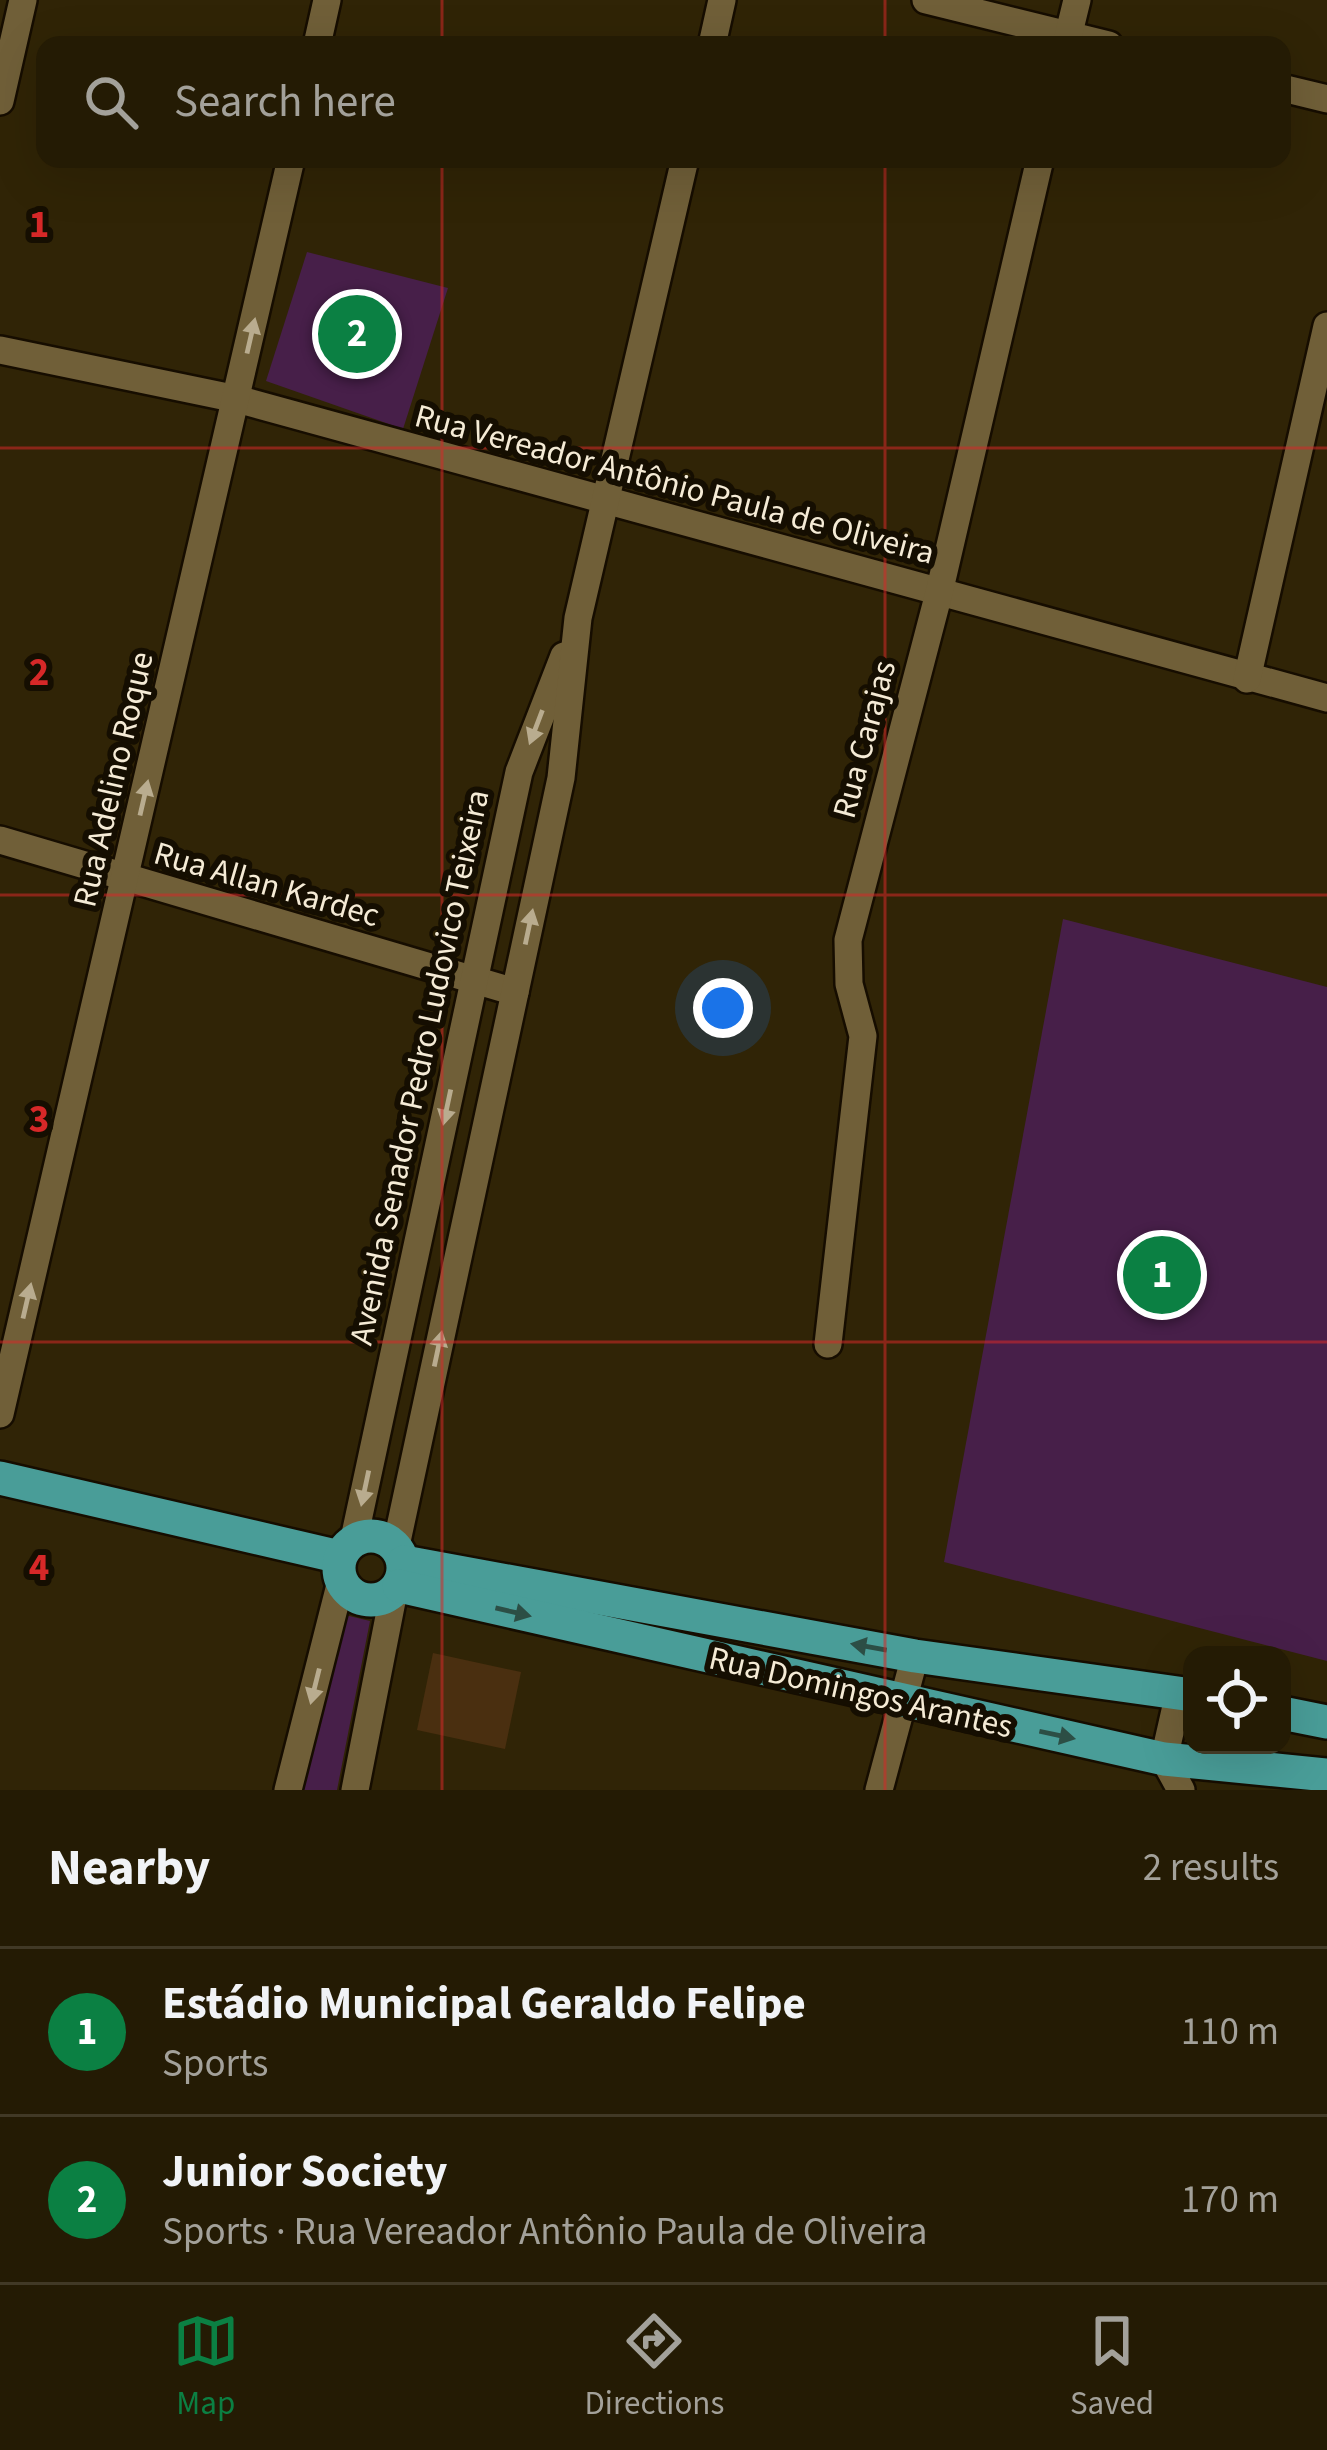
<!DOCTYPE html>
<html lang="en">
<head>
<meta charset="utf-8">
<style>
	body { margin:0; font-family:"Source Sans 3",sans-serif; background:#2c240e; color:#f1f3f6 }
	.controls { position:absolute; right:36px; bottom:36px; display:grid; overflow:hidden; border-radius:24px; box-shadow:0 12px 48px #0002 }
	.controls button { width:108px; height:108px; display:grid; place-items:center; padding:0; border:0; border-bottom:3px solid #413926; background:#241b04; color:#f1f3f6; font:60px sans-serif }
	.you { position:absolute; left:723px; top:1008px; width:42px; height:42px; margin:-30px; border:9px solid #fff; border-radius:50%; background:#1a73e8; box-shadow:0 0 0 18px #1a73e833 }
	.badge { display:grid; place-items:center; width:78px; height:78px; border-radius:50%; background:#0b8043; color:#fff; font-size:39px; font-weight:700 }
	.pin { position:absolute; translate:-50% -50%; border:6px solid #fff; box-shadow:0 3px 12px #0006 }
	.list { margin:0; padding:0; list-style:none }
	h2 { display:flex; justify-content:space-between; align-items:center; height:156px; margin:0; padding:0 48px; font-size:51px }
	h2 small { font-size:39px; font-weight:400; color:#a3a19a }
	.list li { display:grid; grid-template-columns:78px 1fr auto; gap:36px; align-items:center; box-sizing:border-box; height:168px; padding:0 48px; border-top:3px solid #413926 }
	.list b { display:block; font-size:45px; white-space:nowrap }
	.list p { margin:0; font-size:39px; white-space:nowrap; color:#a3a19a }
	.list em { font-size:39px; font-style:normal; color:#a3a19a }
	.icon { flex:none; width:66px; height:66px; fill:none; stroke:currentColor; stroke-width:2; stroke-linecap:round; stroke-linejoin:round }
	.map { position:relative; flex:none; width:1327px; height:1790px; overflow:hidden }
	.search { position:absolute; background:#241b04; box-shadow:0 12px 48px #0002; left:36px; right:36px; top:36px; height:132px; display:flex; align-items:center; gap:30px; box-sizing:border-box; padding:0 42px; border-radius:24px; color:#a3a19a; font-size:45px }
	.sheet { height:492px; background:#241b04 }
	nav { display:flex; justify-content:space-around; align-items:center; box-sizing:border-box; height:168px; border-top:3px solid #413926; background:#241b04; font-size:33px; color:#a3a19a }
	nav a { display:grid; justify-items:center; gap:6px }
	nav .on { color:#0b8043 }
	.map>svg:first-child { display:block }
	.green { fill:#471f49 }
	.building { fill:#4a2f10 }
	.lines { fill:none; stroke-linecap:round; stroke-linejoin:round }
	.minor-casing { stroke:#160d00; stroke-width:32 }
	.primary-casing { stroke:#160d00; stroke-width:38 }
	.minor { stroke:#705f38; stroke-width:27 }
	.primary { stroke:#499d98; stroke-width:33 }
	.oneway { fill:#b9ac8f }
	.oneway2 { fill:#2c4e45 }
	.grid { fill:none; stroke:#d62828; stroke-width:3; stroke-opacity:0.55 }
	.labels { text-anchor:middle; stroke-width:12; stroke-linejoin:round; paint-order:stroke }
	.street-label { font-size:33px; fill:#f5ebd6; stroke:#150e01 }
	.grid-label { font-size:39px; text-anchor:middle; font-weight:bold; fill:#d62828; stroke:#150e01; stroke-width:12; stroke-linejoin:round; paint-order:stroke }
</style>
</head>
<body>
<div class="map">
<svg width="1327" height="1790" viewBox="0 0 1327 1790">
	<rect width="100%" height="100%" fill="#302406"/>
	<g class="green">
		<polygon points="307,252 448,288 403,429 266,381"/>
		<polygon points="1063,919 1327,987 1327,1661 944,1562"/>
		<polygon points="341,1614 370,1621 337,1790 299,1790"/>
	</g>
	<polygon class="building" points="433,1653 521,1672 505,1749 417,1730"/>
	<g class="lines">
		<g class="minor-casing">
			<g id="minor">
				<polyline points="926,0 1109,45"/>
				<polyline points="317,45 327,0"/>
				<polyline points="712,45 722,0"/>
				<polyline points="1066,45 1077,0"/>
				<polyline points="1282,88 1327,99"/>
				<polyline points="0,101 23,0"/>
				<polyline points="0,350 237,399 1327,698"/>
				<polyline points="1247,679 1327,326"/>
				<polyline points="0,840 515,992"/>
				<polyline points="828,1344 863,1036 849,984 848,940 939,593 1040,159"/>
				<polyline points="0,1414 291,159"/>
				<polyline points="354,1539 519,772 564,656"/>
				<polyline points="396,1546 561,778 578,618 685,159"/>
				<polyline points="1179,1693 1164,1759 1181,1790"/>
				<polyline points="288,1790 341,1581"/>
				<polyline points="355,1790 394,1591"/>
				<polyline points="879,1790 915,1656"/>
			</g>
		</g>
		<g class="primary-casing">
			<g id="primary">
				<polyline points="0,1478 340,1557"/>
				<circle cx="371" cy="1568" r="32"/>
				<polyline points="404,1562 915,1656 1192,1695"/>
				<polyline points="399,1586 1164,1759 1327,1775"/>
				<polyline points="1282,1713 1327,1722"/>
			</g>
		</g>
		<use href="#minor" class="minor"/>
		<use href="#primary" class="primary"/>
	</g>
	<defs><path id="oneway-solid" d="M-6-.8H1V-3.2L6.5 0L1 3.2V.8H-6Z" transform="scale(3)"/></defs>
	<g class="oneway">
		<use href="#oneway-solid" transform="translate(251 336) rotate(-77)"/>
		<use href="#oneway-solid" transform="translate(536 727) rotate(111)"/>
		<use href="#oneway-solid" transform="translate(144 798) rotate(-77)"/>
		<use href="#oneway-solid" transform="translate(529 927) rotate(-78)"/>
		<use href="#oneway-solid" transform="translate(447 1107) rotate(102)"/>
		<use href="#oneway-solid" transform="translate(27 1301) rotate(-77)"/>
		<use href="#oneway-solid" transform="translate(438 1349) rotate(-78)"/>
		<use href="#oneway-solid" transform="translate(365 1488) rotate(102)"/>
		<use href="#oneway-solid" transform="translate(315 1686) rotate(104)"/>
	</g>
	<g class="oneway2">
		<use href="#oneway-solid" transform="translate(513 1612) rotate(13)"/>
		<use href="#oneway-solid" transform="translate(869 1647) rotate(-170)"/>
		<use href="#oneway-solid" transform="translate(1057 1735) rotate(12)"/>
	</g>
	<path class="grid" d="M442 0V45M885 0V45M442 159V1790M885 159V1790M0 448H1327M0 895H1327M0 1342H1327"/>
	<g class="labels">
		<g class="street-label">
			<text transform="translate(675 483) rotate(15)" y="12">Rua Vereador Antônio Paula de Oliveira</text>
			<text transform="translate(863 739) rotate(-75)" y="12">Rua Carajas</text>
			<text transform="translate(112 779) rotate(-77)" y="12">Rua Adelino Roque</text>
			<text transform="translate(267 883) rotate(16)" y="12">Rua Allan Kardec</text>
			<text transform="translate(418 1067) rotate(-78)" y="12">Avenida Senador Pedro Ludovico Teixeira</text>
			<text transform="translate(861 1691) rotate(13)" y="12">Rua Domingos Arantes</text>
		</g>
	</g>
	<g class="grid-label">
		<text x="39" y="237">1</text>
		<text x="39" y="685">2</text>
		<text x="39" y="1132">3</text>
		<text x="39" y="1580">4</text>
	</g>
</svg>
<div class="controls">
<button><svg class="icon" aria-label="locate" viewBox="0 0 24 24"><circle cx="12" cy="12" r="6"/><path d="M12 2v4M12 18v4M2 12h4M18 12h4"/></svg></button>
</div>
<div class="you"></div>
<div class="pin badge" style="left:1162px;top:1275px">1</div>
<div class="pin badge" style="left:357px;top:334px">2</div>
<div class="search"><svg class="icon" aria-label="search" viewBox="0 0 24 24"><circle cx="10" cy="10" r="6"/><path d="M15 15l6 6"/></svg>Search here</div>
</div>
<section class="sheet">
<h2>Nearby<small>2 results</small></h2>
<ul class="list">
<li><span class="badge">1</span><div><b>Estádio Municipal Geraldo Felipe</b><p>Sports</p></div><em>110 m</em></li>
<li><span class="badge">2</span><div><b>Junior Society</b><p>Sports · Rua Vereador Antônio Paula de Oliveira</p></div><em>170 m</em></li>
</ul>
</section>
<nav>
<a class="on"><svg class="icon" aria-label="map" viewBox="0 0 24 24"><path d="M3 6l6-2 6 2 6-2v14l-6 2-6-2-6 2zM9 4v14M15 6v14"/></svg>Map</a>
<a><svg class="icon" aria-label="directions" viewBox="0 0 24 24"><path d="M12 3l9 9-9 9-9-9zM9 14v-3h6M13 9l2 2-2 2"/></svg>Directions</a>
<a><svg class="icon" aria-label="saved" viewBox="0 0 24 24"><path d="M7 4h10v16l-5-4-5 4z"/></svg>Saved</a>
</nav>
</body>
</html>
